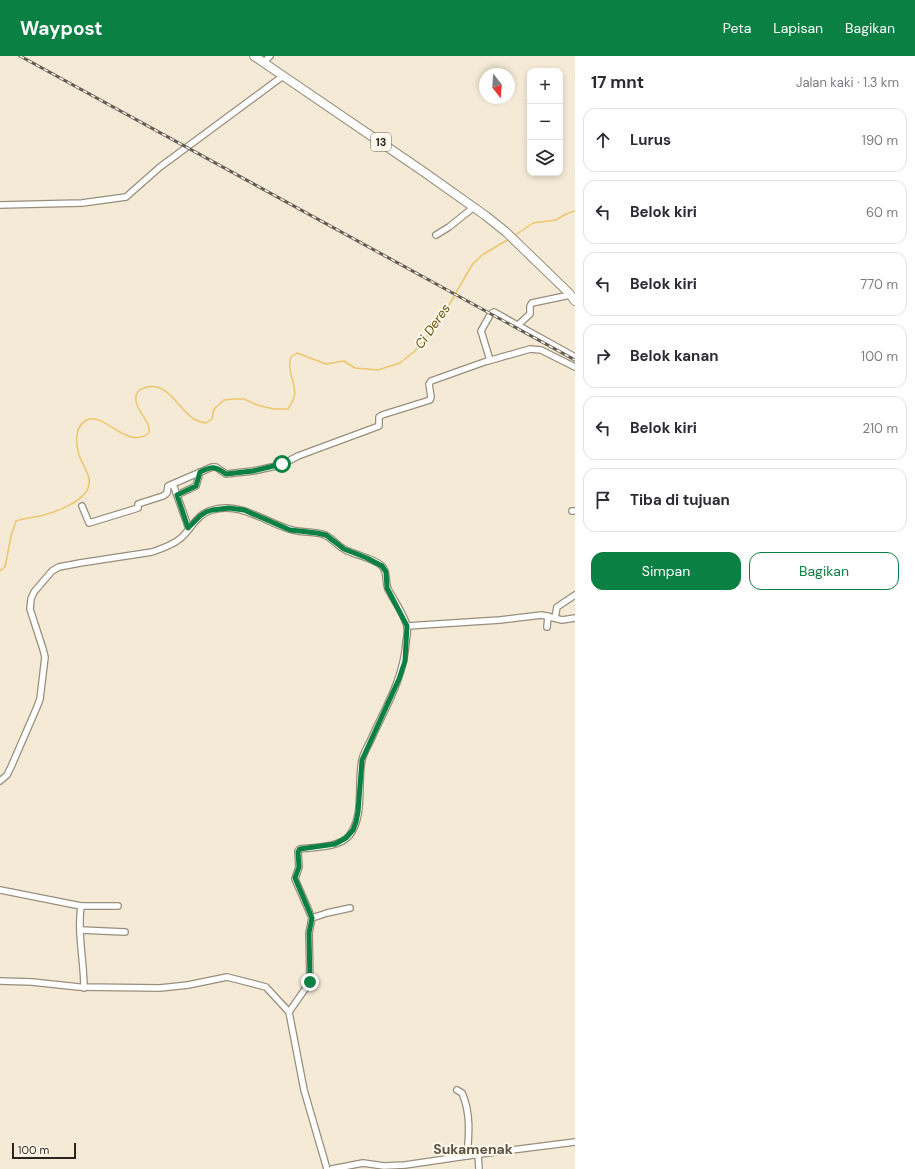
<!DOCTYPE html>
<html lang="id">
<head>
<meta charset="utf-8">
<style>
	body { margin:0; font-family:"DM Sans",sans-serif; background:#f2f2f3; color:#2b2b33 }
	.controls { position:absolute; right:12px; top:12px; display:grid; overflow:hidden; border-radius:8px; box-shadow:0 2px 6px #0003 }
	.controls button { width:36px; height:36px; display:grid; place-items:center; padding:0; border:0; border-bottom:1px solid #e1e1e2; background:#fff; color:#2b2b33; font:20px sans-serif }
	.compass { position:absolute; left:479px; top:12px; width:36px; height:36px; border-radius:50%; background:#fff; box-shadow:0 2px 6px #0003; rotate:163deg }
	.scale { position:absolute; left:12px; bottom:10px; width:64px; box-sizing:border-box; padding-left:4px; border:2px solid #2a261f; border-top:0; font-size:11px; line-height:14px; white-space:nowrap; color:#2a261f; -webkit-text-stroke:3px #fef8ec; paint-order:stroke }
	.stop { position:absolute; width:12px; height:12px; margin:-9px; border:3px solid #0b8043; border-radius:50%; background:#fff }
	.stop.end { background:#0b8043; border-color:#fff; box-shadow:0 1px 4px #0008 }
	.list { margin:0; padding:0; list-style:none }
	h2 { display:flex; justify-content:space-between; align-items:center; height:52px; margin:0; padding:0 16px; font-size:17px }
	h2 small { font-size:13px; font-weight:400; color:#7c7c81 }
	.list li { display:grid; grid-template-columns:26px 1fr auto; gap:12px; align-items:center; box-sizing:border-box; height:64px; margin:0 8px 8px; padding:0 8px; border:1px solid #e1e1e2; border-radius:12px }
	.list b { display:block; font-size:15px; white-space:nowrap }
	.list em { font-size:13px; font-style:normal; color:#7c7c81 }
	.actions { display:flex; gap:8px; padding:12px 16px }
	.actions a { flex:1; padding:9px 0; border:1px solid #0b8043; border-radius:12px; text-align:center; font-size:14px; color:#0b8043 }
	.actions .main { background:#0b8043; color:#fff }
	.icon { flex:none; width:22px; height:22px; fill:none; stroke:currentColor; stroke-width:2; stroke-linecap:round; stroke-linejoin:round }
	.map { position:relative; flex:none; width:575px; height:1113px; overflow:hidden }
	header { display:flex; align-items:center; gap:24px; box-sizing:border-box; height:56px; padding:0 20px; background:#0b8043; color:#fff }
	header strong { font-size:19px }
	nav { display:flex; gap:22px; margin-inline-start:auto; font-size:14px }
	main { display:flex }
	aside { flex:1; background:#fff }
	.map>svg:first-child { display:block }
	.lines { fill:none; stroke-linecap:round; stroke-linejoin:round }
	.stream { stroke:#edc66e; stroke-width:1.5 }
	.minor-casing { stroke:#978e7c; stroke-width:8 }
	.highway-casing { stroke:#978e7c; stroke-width:10 }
	.minor { stroke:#fff; stroke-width:5.5 }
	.highway { stroke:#fff; stroke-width:8 }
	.rail-casing { stroke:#625c52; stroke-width:3 }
	.rail { stroke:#fef8ec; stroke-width:1.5; stroke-dasharray:4.5; stroke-linecap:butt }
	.route { stroke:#0b8043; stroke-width:5 }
	.labels { text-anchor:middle; stroke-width:4; stroke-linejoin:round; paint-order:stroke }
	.shield { fill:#fef8ec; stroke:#6a655c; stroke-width:1 }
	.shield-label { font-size:11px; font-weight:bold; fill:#2a261f }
	.water-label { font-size:13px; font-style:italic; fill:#694f07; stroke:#fef8ec }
	.quarter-label { font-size:14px; font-weight:bold; fill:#5c5443; stroke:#fef8ec }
</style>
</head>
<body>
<header>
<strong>Waypost</strong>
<nav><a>Peta</a><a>Lapisan</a><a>Bagikan</a></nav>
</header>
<main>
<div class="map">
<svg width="575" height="1113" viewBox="0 0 575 1113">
	<rect width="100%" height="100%" fill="#f4ead6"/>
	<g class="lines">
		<g class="stream">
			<polyline points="514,180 533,167 556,164 566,158 575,155"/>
			<path d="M0 515 5 511 11 480 16 465C24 462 32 462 40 460 54 457 77 448 86 436 95 423 83 411 79 399 76 389 74 372 85 365 103 353 126 395 149 377 151 363 134 355 136 340 137 335 140 333 144 332 168 324 177 352 194 363 197 365 201 366 206 367L212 363 214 353 224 344 233 343H244L257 349 274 353H288C300 336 293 331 290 313 289 309 290 305 291 301L297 297 326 308 344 305 355 312 378 314 400 307 415 295 429 278 446 254 472 209 482 199 509 183"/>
		</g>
		<g class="minor-casing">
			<g id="minor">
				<polyline points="264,6 270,0"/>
				<polyline points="0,149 82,147 126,141 160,111 283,20"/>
				<polyline points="436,179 449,171 474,151"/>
				<polyline points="492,257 494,256 575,301"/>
				<polyline points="518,269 530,258 530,250 532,247 570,239"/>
				<polyline points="488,305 530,293 541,294 575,311"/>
				<polyline points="173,428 189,473"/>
				<polyline points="177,439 196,430 200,416"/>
				<polyline points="82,450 89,467 138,452 138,448 163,440 167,437 168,430 212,411 216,411 226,418 253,415 281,409 298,400 379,370 379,361 382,359 430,344 431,341 429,328 431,325 490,304 481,275 490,259"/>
				<polyline points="572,455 575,455"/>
				<polyline points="555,562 557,551 575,539"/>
				<polyline points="407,570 500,564 542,559 562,564 575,562"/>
				<polyline points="547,571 548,560"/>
				<path d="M0 725 7 719 11 711 37 651 40 643 45 601 43 593 30 553 31 543 34 536 52 515 59 511 80 507 152 496C161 493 173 489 181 482 192 472 197 458 212 454 241 446 263 465 289 473 300 477 311 475 322 478 331 480 336 489 344 493 356 500 372 501 382 510 388 516 385 526 388 533 393 543 406 561 407 571 408 576 407 581 406 586 404 620 387 649 373 679 370 687 364 695 362 704 357 727 365 760 349 780 338 792 315 791 300 793L298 795 299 811 295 823 312 862"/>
				<path d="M0 834 81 850C77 877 84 904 84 932"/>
				<polyline points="81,850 118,850"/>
				<polyline points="80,874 125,876"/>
				<polyline points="0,925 32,926 79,931 160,932 188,929 227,921 266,931 289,956 304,1034 327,1113"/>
				<polyline points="289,956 310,926 309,877 312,862 327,857 350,852"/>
				<path d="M457 1034 462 1037C471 1057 469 1079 467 1100"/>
				<polyline points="478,1098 479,1113"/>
				<polyline points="332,1113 363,1107 384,1110 405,1109 480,1098 575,1086"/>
			</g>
		</g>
		<g class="highway-casing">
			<polyline id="highway" points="254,0 424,116 486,160 506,176 569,237 575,245"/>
		</g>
		<use href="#minor" class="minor"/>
		<use href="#highway" class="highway"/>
		<g class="rail-casing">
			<polyline id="rail" points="20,0 575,304"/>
		</g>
		<use href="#rail" class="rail"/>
	</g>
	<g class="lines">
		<path class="route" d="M282 408 253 415 226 418C215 410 212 410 200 416L196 430 177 439 188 472 200 460 206 456 212 454 229 452 244 454 290 474 317 477 326 479 344 493 367 502 382 510 386 516 387 532 407 570 405 605 399 623 362 704 358 756 356 766 353 774 346 782 335 788 300 793 298 796 299 811 295 822 312 862 309 877 310 926"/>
	</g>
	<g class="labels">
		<rect class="shield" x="371" y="77" width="20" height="18" rx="3"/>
		<g class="shield-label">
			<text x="381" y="90">13</text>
		</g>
		<g class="water-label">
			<text transform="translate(432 270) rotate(-55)" y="5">Ci Deres</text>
		</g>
		<g class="quarter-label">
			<text x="473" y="1098">Sukamenak</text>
		</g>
	</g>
</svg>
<div class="controls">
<button>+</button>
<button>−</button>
<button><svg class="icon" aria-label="layers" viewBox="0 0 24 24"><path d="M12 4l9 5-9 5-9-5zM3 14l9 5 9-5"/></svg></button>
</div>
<svg class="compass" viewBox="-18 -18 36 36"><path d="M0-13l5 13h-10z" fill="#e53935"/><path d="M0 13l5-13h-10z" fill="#7c7c81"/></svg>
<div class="scale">100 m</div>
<div class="stop" style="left:282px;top:408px"></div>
<div class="stop end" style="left:310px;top:926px"></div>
</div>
<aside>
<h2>17 mnt<small>Jalan kaki · 1.3 km</small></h2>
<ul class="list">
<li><svg class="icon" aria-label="ahead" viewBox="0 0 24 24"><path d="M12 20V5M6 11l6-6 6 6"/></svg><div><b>Lurus</b></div><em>190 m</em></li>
<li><svg class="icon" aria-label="left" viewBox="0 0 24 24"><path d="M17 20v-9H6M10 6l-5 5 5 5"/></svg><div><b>Belok kiri</b></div><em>60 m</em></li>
<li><svg class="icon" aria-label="left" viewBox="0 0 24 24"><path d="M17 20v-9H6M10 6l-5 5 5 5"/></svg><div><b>Belok kiri</b></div><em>770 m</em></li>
<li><svg class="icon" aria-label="right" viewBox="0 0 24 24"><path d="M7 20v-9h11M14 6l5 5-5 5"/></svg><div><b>Belok kanan</b></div><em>100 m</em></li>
<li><svg class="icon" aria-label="left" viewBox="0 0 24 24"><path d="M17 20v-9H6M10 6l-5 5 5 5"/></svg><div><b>Belok kiri</b></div><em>210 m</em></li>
<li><svg class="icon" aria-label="arrive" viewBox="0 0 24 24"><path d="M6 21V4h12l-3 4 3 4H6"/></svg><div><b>Tiba di tujuan</b></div></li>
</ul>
<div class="actions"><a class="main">Simpan</a><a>Bagikan</a></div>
</aside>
</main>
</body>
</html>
